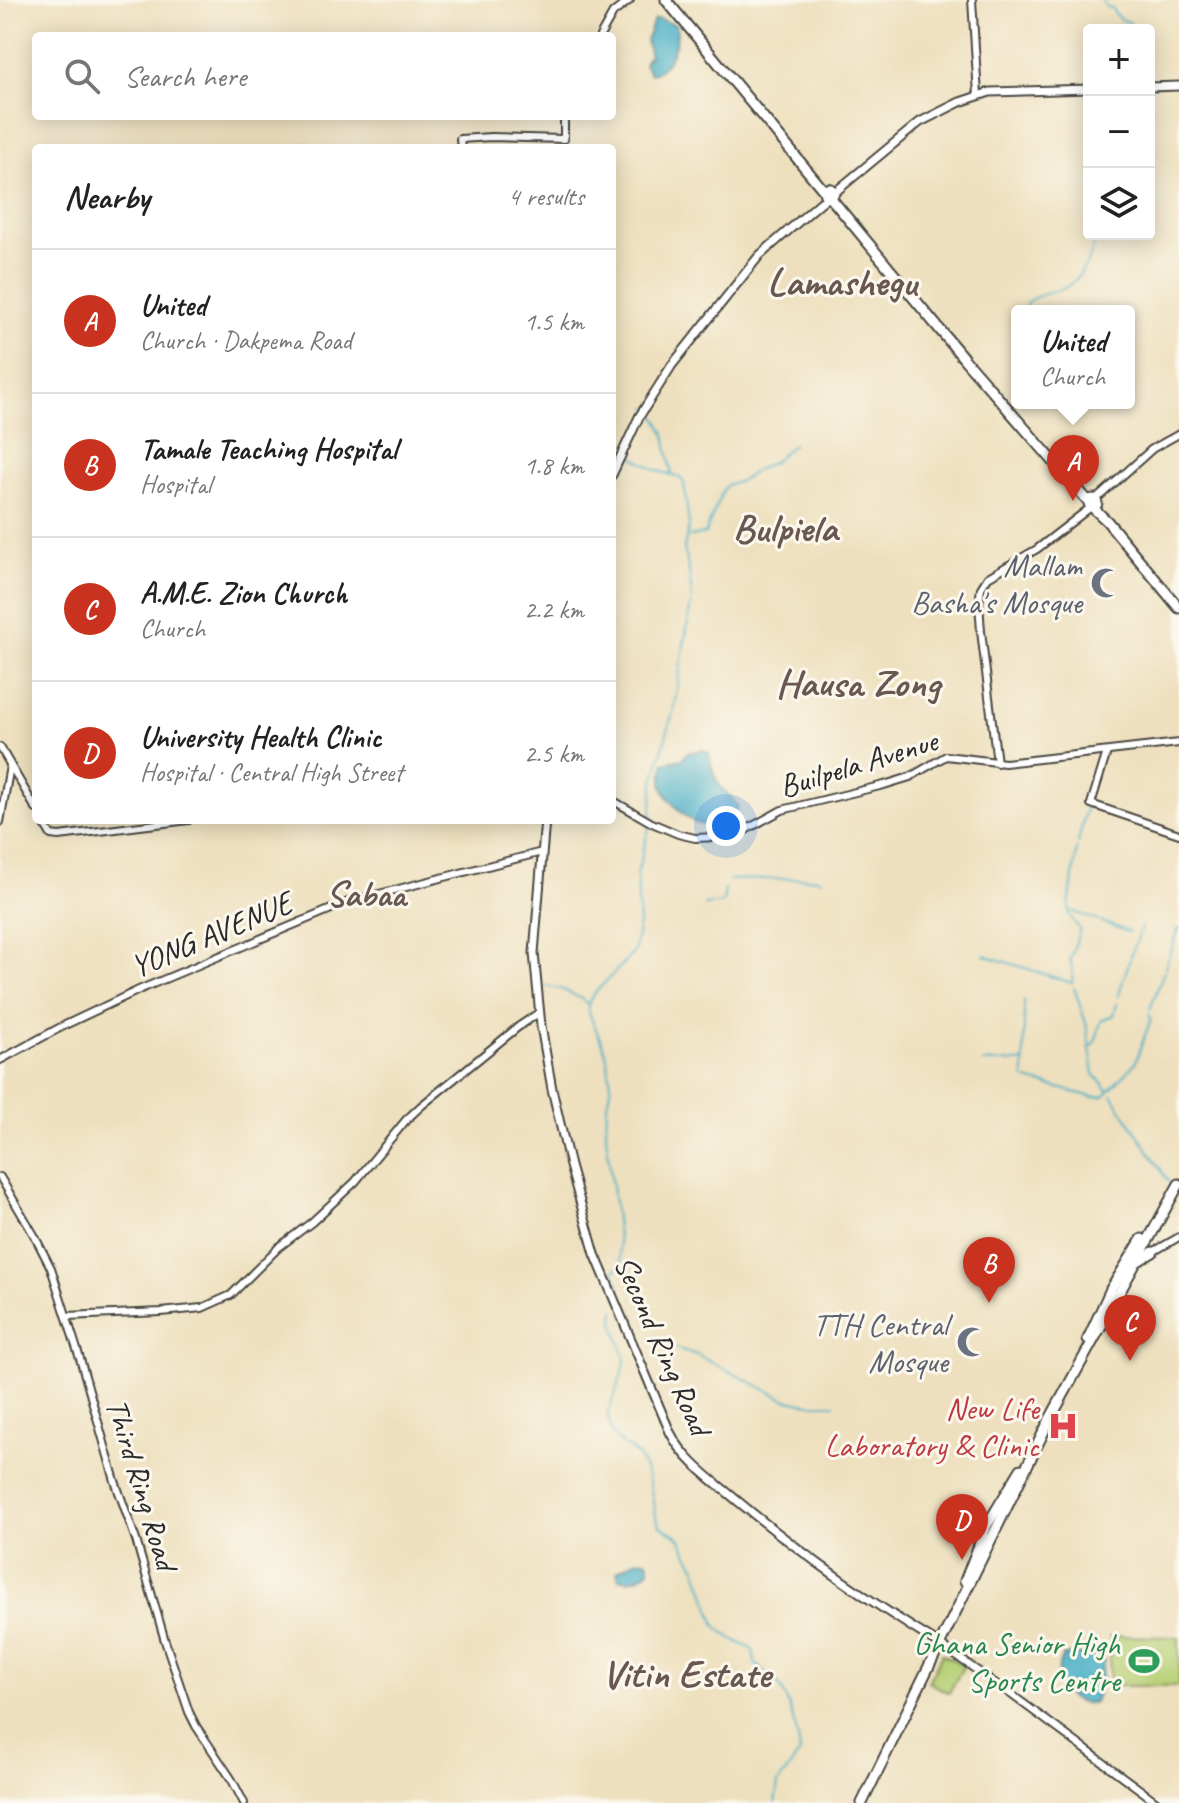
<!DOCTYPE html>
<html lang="en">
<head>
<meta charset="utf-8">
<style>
	body { margin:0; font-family:Caveat,sans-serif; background:#f2f2f2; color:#222 }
	.controls { position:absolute; right:24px; top:24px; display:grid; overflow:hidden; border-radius:8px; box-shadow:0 4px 20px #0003 }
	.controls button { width:72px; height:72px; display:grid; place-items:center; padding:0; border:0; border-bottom:2px solid #e0e0e0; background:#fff; color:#222; font:40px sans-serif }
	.you { position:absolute; left:726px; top:826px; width:28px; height:28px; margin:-20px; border:6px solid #fff; border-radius:50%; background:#1a73e8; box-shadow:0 0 0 12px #1a73e833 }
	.badge { display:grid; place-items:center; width:52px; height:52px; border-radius:50%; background:#c8321e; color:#fff; font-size:26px; font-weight:700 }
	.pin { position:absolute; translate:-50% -66px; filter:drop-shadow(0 2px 4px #0008) }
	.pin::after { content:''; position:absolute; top:42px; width:28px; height:24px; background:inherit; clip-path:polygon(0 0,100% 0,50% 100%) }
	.popup { position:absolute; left:1011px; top:305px; width:124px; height:104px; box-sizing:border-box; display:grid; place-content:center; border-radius:8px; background:#fff; filter:drop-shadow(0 2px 6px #0005); font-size:26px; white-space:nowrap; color:#767676 }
	.popup b { font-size:30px; color:#222 }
	.popup::after { content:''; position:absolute; left:50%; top:100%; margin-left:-16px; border:16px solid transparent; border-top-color:#fff }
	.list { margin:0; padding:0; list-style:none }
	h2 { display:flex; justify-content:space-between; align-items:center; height:104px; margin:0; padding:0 32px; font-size:34px }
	h2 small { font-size:26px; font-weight:400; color:#767676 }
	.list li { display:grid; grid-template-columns:52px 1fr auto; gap:24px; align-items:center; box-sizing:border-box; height:144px; padding:0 32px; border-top:2px solid #e0e0e0 }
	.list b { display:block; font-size:30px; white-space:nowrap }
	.list p { margin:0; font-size:26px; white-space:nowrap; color:#767676 }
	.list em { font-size:26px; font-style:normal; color:#767676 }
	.icon { flex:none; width:44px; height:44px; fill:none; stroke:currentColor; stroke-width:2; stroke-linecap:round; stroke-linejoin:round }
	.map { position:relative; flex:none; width:1179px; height:1803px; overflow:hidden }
	.search { position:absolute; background:#fff; box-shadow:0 4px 20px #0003; left:32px; top:32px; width:584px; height:88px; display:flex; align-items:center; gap:20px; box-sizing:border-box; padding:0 28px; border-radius:8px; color:#767676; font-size:30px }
	.panel { position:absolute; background:#fff; box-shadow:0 4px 20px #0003; left:32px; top:144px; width:584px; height:680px; border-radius:8px }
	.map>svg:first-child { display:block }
	.green { fill:#b7d076; stroke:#717e50; stroke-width:2 }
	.water { fill:#46aec5; stroke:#386c78; stroke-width:2 }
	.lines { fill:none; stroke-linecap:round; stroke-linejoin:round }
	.stream { stroke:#46aec5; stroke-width:2 }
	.tertiary-casing { stroke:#484641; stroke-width:10 }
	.secondary-casing { stroke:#484641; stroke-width:11 }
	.trunk-casing { stroke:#484641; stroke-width:13 }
	.tertiary { stroke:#fff; stroke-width:6 }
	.secondary { stroke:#fff; stroke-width:7 }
	.trunk { stroke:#fff; stroke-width:9 }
	.labels { text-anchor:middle; stroke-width:6; stroke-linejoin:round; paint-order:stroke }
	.worship-label { font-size:32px; fill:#5b616d; stroke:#fbf7ec; text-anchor:end }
	.street-label { font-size:32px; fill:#2b2b2b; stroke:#fbf7ec }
	.health-label { font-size:32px; fill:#be3a42; stroke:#fbf7ec; text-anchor:end }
	.leisure-label { font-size:32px; fill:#27864d; stroke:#fbf7ec; text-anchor:end }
	.quarter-label { font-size:36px; font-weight:bold; fill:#695851; stroke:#fbf7ec }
	.district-label { font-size:40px; font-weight:bold; fill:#695851; stroke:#fbf7ec }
</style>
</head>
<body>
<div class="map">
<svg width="1179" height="1803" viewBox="0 0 1179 1803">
	<rect width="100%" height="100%" fill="#fbf7ec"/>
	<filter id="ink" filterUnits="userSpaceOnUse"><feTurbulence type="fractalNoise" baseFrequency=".0125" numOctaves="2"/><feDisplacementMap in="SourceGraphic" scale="16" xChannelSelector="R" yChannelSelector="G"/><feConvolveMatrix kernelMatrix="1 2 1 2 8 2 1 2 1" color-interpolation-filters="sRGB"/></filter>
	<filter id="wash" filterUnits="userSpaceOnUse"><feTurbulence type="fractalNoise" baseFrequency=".006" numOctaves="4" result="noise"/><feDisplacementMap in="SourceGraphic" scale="32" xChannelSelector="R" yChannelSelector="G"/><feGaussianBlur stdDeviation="1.8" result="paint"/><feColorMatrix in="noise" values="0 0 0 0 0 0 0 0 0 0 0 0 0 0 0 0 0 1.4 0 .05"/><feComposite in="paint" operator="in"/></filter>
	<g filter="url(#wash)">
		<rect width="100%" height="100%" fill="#eee0be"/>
		<g class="green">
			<polygon points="1110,1636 1179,1637 1179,1686 1109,1686"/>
			<polygon points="942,1654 964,1665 949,1693 928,1682"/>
		</g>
		<g class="water">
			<path d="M659 19 676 25C680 41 668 71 650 74L644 64 647 58 650 56 646 41 654 20Z"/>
			<path d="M704 750 709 753C711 764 713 776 720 786 726 794 733 798 738 807 736 812 737 815 732 819 723 825 704 827 694 822 682 815 664 797 662 783 662 777 664 769 664 763L682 759 687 753Z"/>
			<path d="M638 1559 646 1560 649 1563V1570C642 1578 629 1582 619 1578L617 1571Z"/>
			<path d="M1090 1654 1094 1657 1104 1660 1101 1676 1102 1681 1094 1702C1070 1710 1048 1679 1063 1656Z"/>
		</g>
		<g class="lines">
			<g class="stream">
				<path d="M1102 0 1106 7 1112 8C1114 15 1121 22 1128 21L1130 23 1129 30"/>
				<path d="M1025 311 1027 302C1038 294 1050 293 1062 289 1081 282 1092 255 1096 237"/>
				<polyline points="648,407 658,420 665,434 672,475"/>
				<polyline points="627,453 656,470 680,478 684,482 689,526 684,548 689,571 692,600"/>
				<polyline points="779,456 794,444"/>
				<polyline points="756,470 773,462 777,458"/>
				<polyline points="687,537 705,534 723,490 727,485 741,481 754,472"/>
				<polyline points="651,818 654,781 673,712 691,604"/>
				<polyline points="1078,843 1087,804"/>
				<polyline points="729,880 818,878 821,880"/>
				<polyline points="705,905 723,903 725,890"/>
				<polyline points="1069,910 1098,921"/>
				<polyline points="1101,922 1129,932"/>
				<polyline points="1173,946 1179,928"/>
				<polyline points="984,955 1072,983 1073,970 1070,960 1080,930 1069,914 1069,907 1077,848"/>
				<polyline points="1131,956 1142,926"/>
				<polyline points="1165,967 1172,948"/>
				<polyline points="1124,978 1130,959"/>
				<path d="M540 985C558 987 573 992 588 1004"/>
				<polyline points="1074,988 1086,1023 1094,1074 1109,1091"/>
				<polyline points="1118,997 1123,981"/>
				<polyline points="1024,1000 1024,1078"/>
				<polyline points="1150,1010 1164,971"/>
				<polyline points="1092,1046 1095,1043 1101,1021 1114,1015 1117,1003"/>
				<polyline points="983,1062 1000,1062"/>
				<polyline points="1003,1062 1025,1062"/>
				<polyline points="1027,1080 1093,1097 1104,1096 1135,1063 1151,1019 1149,1014"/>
				<polyline points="1112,1095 1169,1182"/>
				<polyline points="617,1300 619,1284 613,1271 619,1267 621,1263 606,1134 607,1105 611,1083 606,1053 589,1013 588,1004 592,996 634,952 639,923 637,874 650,824"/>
				<path d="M615 1310C611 1329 623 1342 625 1360 626 1367 611 1405 607 1414 610 1420 610 1427 612 1433 618 1444 634 1449 640 1459 651 1478 652 1500 657 1521L660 1526 675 1534 680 1539 697 1570 716 1626 732 1639 753 1650 755 1663C761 1670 769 1673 775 1680 787 1692 799 1736 800 1753L778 1783 775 1803"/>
				<polyline points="675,1348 697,1355 787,1400 810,1404 835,1404"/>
			</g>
		</g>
	</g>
	<g filter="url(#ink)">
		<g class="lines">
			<g class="tertiary-casing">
				<g id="tertiary">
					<polyline points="972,0 978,95"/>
					<polyline points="600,36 613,13 630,0"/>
					<polyline points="461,148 460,139 491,137 564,139 564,116"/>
					<polyline points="1094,499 1101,495 1152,449 1179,434"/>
					<polyline points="0,747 36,809"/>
					<polyline points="1107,752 1091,804 1179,834"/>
					<polyline points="997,763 981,631 979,603 981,588 988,577 1037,549 1091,507"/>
					<polyline points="612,800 652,823 678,834 695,838 718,837 740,833 782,810 884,785 910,777 946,756 1005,763 1179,743"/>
					<polyline points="42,820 51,835 59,836 189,820"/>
					<polyline points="0,822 10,766"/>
					<polyline points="0,1060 63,1026 141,989 348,902 542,852"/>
					<polyline points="0,1177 34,1235 51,1268 81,1362 115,1481 136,1540 165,1641 189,1712 196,1726 232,1780 244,1803"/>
					<polyline points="1151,1253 1179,1237"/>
					<polyline points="67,1316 161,1312 202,1308 231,1295 279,1247 312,1222 355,1182 406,1120 421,1106 518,1027 540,1012"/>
					<polyline points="939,1644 1012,1695 1158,1803"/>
				</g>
			</g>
			<g class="secondary-casing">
				<g id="secondary">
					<polyline points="1149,87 1179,86"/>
					<polyline points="834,193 920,122 960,102 990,92 1089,89"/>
					<polyline points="612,475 639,417 672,365 759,256 821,202 829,197"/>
					<path d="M545 820 534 953 541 1026 552 1089 570 1166 595 1254 670 1432C684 1460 710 1478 734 1498 799 1552 867 1600 939 1644"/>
				</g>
			</g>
			<g class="trunk-casing">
				<g id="trunk">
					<polyline points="666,0 825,192"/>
					<circle cx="829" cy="193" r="4.5"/>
					<polyline points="830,197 965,360 1089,502"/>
					<circle cx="1093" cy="503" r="4"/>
					<polyline points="1092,507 1107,521 1179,608"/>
					<polyline points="1138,1261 1153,1252"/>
					<polyline points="1088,1339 1111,1289 1142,1239"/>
					<polyline points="965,1581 987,1525 1021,1469"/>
					<polyline points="862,1803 1050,1419 1179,1184"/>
				</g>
			</g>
			<use href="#tertiary" class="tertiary"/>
			<use href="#secondary" class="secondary"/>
			<use href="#trunk" class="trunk"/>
		</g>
	</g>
	<defs>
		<g id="mosque-bare" transform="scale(2.4)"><path d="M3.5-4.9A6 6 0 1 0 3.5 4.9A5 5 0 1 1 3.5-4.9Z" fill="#6b7280" stroke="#fbf7ec" stroke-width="2.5" paint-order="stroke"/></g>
		<g id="hospital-bare" transform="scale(2.4)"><path d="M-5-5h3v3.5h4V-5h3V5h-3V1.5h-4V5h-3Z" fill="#e0444e" stroke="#fbf7ec" stroke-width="2.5" paint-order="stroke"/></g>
		<g id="stadium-bare" transform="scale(2.4)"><path d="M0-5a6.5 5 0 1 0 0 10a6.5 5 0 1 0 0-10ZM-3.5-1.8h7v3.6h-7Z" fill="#2e9e5b" stroke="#fbf7ec" stroke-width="2.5" paint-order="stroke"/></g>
	</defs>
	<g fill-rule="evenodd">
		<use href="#mosque-bare" x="1106" y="583"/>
		<use href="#mosque-bare" x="972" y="1342"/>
		<use href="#hospital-bare" x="1063" y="1426"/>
		<use href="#stadium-bare" x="1144" y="1661"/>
	</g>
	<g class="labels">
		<g class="worship-label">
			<text x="1082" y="576">Mallam<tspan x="1082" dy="37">Basha's Mosque</tspan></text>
			<text x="948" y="1335">TTH Central<tspan x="948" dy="37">Mosque</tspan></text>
		</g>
		<g class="street-label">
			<text transform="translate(858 763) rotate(-17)" y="11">Builpela Avenue</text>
			<text transform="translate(211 934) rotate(-23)" y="11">YONG AVENUE</text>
			<text transform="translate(663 1345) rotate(66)" y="11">Second Ring Road</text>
			<text transform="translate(142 1484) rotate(73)" y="11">Third Ring Road</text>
		</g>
		<g class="health-label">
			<text x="1039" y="1419">New Life<tspan x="1039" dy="37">Laboratory &amp; Clinic</tspan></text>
		</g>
		<g class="leisure-label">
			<text x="1120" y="1654">Ghana Senior High<tspan x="1120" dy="37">Sports Centre</tspan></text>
		</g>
		<g class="quarter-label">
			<text x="366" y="906">Sabaa</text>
		</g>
		<g class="district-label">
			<text x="842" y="295">Lamashegu</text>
			<text x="785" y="541">Bulpiela</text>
			<text x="858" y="696">Hausa Zong</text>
			<text x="686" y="1687">Vitin Estate</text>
		</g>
	</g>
</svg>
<div class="controls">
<button>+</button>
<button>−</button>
<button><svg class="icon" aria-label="layers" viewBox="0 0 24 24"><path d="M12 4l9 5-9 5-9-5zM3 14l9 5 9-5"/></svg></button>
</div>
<div class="you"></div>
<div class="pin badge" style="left:1073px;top:501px">A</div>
<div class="popup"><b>United</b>Church</div>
<div class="pin badge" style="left:989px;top:1303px">B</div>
<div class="pin badge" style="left:1130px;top:1361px">C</div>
<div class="pin badge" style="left:962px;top:1560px">D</div>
<div class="search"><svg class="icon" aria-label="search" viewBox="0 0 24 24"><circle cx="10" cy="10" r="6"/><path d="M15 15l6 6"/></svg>Search here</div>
<section class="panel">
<h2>Nearby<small>4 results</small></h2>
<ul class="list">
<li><span class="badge">A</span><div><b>United</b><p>Church · Dakpema Road</p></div><em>1.5 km</em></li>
<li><span class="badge">B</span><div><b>Tamale Teaching Hospital</b><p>Hospital</p></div><em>1.8 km</em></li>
<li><span class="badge">C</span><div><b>A.M.E. Zion Church</b><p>Church</p></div><em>2.2 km</em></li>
<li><span class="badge">D</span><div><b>University Health Clinic</b><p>Hospital · Central High Street</p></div><em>2.5 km</em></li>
</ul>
</section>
</div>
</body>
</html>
